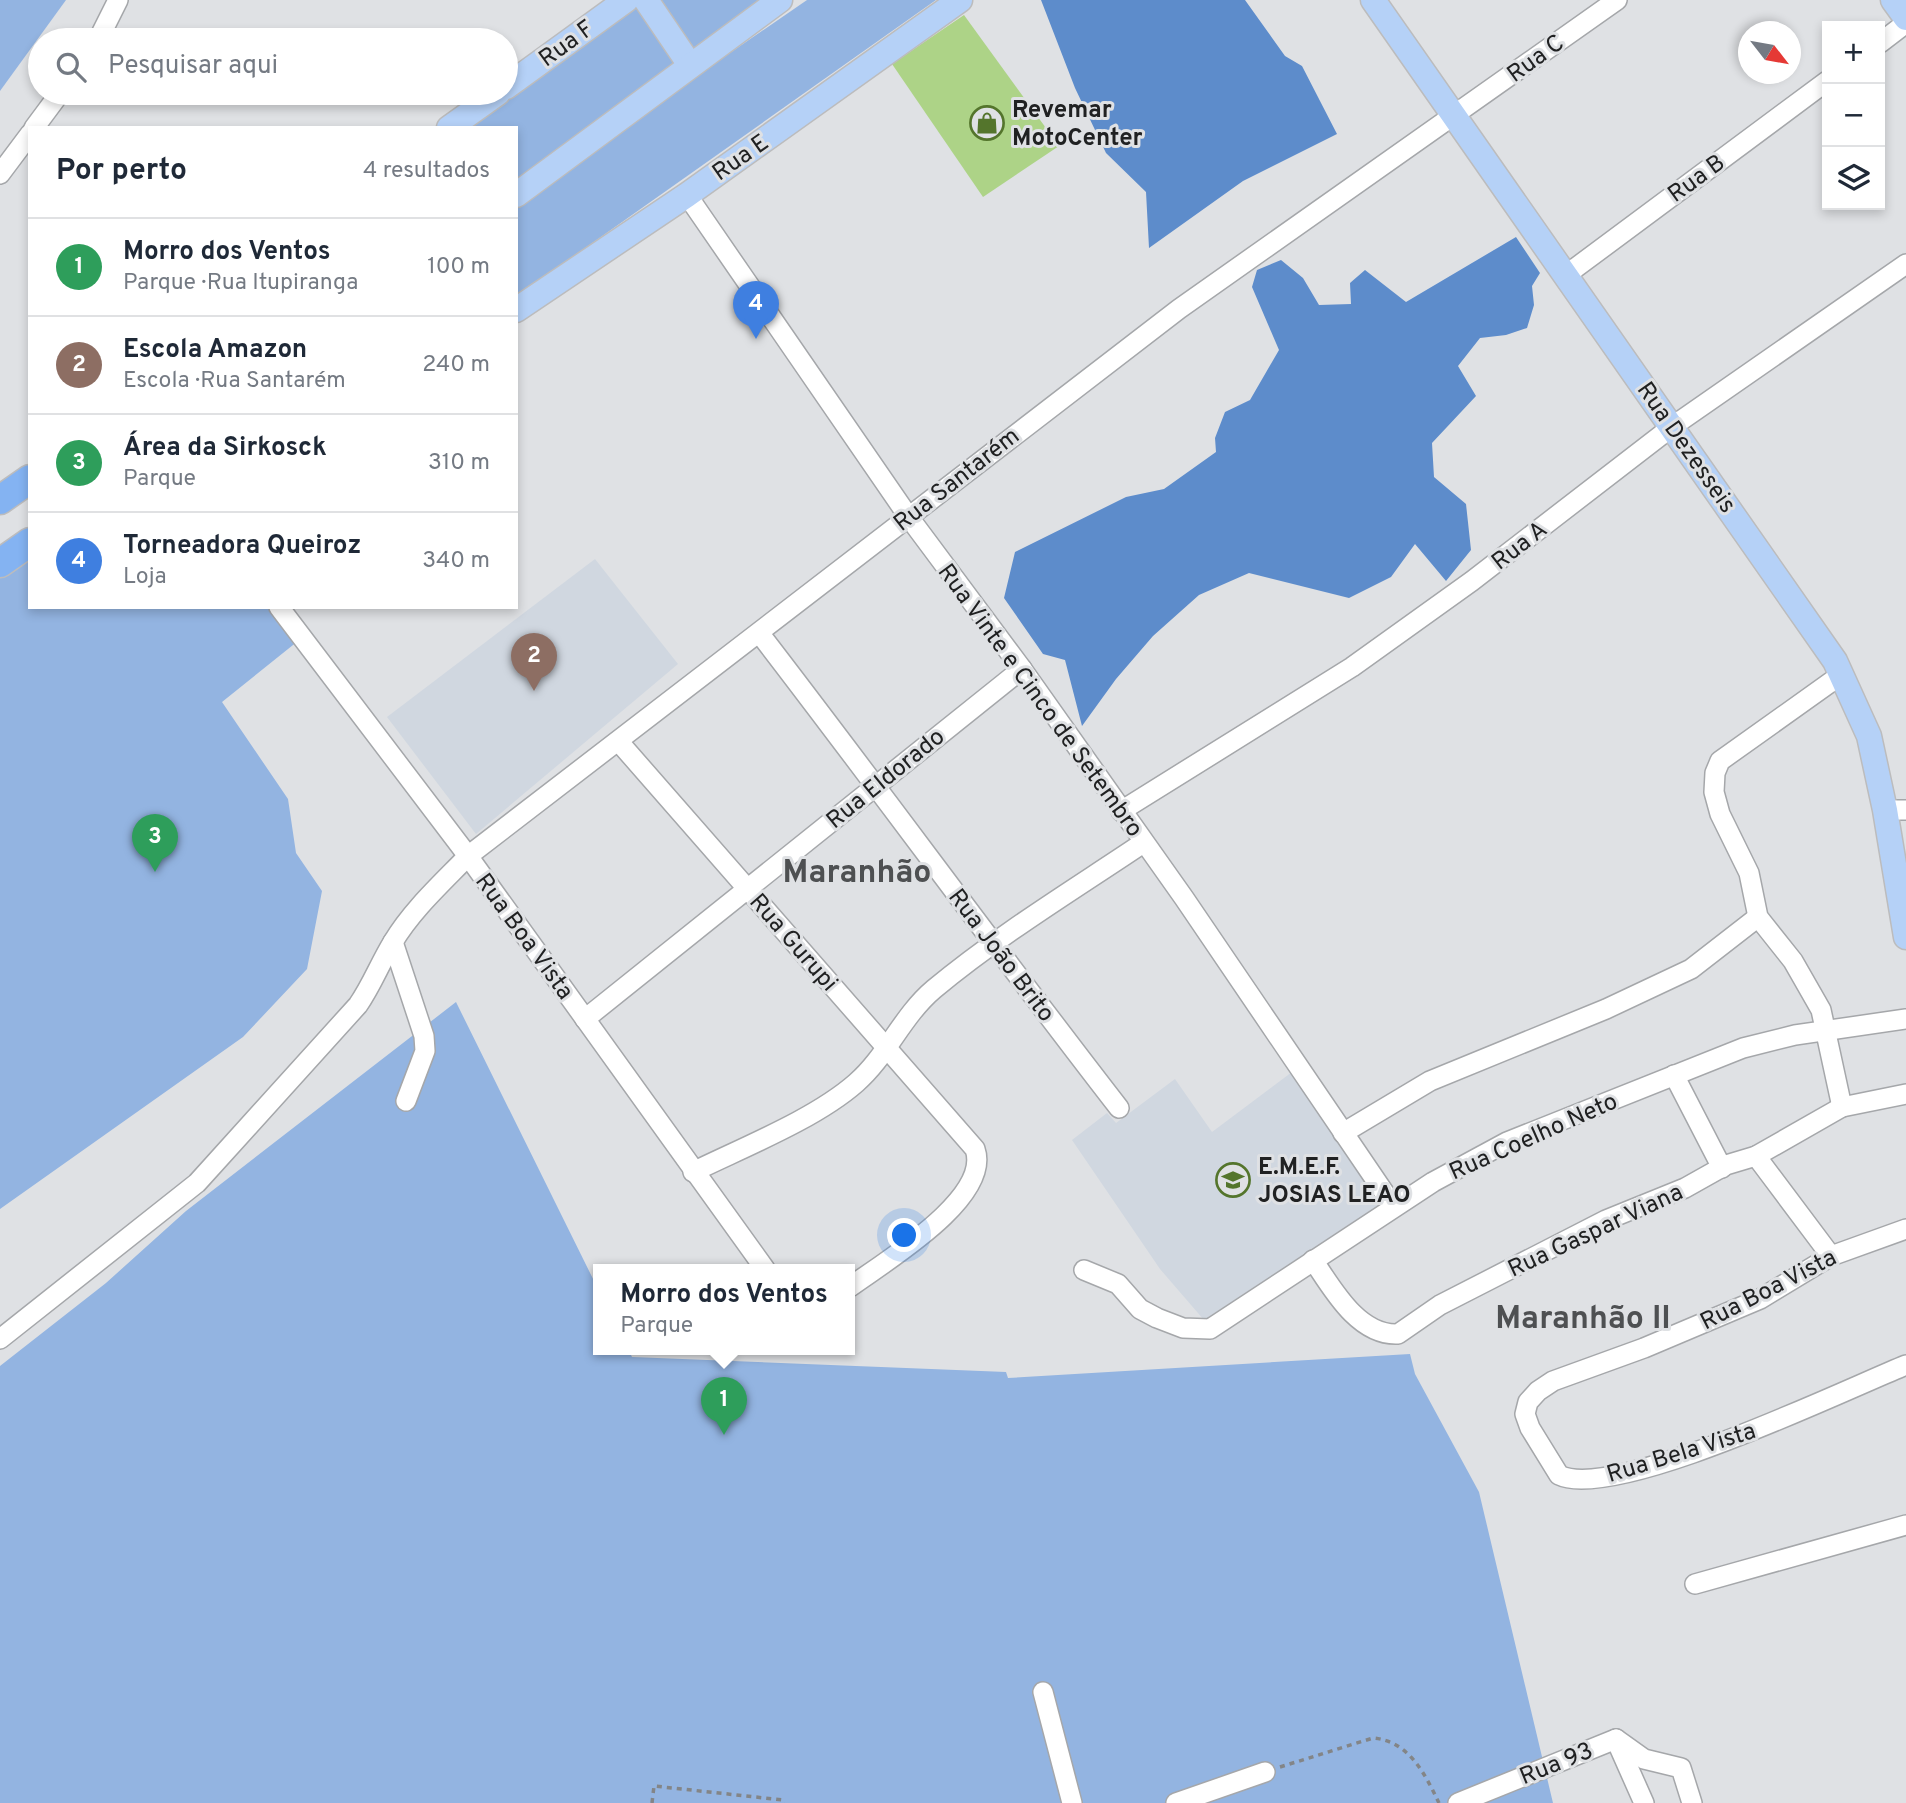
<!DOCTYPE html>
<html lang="pt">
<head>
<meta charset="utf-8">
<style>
	body { margin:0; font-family:Overpass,sans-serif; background:#f2f2f3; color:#1f2937 }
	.controls { position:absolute; right:21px; top:21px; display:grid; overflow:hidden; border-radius:0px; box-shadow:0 4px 10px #0003 }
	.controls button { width:63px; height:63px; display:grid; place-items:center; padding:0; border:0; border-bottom:2px solid #e0e1e3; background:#fff; color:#1f2937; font:35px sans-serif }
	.compass { position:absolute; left:1738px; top:21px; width:63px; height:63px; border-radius:50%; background:#fff; box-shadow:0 4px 10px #0003; rotate:121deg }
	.you { position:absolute; left:905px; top:1236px; width:24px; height:24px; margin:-18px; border:5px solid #fff; border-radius:50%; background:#1a73e8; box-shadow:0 0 0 10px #1a73e833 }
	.badge { display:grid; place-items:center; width:46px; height:46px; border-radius:50%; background:#2563eb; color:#fff; font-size:23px; font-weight:700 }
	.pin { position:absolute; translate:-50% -58px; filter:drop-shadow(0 2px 4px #0008) }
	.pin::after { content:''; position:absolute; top:37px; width:24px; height:21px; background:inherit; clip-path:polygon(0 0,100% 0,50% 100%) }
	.popup { position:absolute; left:593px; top:1264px; width:262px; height:91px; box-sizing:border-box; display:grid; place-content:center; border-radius:0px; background:#fff; filter:drop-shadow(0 2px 5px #0005); font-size:23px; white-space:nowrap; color:#747a83 }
	.popup b { font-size:26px; color:#1f2937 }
	.popup::after { content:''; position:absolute; left:50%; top:100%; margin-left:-14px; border:14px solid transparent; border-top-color:#fff }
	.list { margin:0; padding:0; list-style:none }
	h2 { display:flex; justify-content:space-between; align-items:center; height:91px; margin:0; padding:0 28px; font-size:30px }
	h2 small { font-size:23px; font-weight:400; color:#747a83 }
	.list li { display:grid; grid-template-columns:46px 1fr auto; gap:21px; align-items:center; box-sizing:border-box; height:98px; padding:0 28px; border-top:2px solid #e0e1e3 }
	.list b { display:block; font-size:26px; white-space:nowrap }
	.list p { margin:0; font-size:23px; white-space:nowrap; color:#747a83 }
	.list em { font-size:23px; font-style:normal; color:#747a83 }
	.icon { flex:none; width:38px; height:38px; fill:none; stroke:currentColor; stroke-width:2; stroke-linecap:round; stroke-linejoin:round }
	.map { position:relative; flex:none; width:1906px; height:1803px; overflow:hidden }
	.search { position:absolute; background:#fff; box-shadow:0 4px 10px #0003; left:28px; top:28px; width:490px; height:77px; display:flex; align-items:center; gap:18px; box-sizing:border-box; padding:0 24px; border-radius:38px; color:#747a83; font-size:26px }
	.panel { position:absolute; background:#fff; box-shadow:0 4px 10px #0003; left:28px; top:126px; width:490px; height:483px; border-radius:0px }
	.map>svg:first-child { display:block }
	.built { fill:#d0d7e0 }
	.green { fill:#93b4e1 }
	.water { fill:#5d8ccb }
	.building { fill:#add387 }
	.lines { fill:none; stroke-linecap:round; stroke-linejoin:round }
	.minor-casing { stroke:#a5a7aa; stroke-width:22 }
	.major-casing { stroke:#bcbcbd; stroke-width:27 }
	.highway-casing { stroke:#bcbcbd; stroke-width:31 }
	.path { stroke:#838587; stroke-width:3.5; stroke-dasharray:5 5; stroke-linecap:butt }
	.minor { stroke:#fff; stroke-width:19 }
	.major { stroke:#b5d1f7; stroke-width:24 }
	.highway { stroke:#84b3f2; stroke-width:28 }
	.labels { text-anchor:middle; stroke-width:6; stroke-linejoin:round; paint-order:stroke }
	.street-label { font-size:24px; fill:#202122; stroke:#dfe1e4 }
	.poi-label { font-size:24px; font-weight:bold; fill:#202122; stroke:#dfe1e4; text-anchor:start }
	.district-label { font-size:32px; font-weight:bold; fill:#4e5052; stroke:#dfe1e4 }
</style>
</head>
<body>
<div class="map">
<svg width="1906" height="1803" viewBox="0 0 1906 1803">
	<rect width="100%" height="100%" fill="#dfe1e4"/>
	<g class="built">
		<polygon points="595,559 678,664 476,834 387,717"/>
		<polygon points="1292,1072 1381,1205 1204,1320 1160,1269 1072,1140 1107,1113 1116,1123 1175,1079 1212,1132"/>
	</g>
	<g class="green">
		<polygon points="0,0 66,0 0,91"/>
		<polygon points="648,0 773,0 516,183 516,128 469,128"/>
		<polygon points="807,0 936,0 516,297 516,200"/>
		<polygon points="30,542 30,607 272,607 298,641 222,702 288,799 296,853 322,891 307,969 243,1037 0,1209 0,563"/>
		<polygon points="456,1002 598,1289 598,1349 628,1349 632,1357 1006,1372 1008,1378 1410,1354 1415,1374 1479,1492 1553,1803 0,1803 0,1366 106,1283 186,1211"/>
	</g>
	<g class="water">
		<polygon points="1041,0 1245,0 1285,56 1302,66 1337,134 1243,181 1149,248 1146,192 1106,153 1075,88"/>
		<polygon points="1516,237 1540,273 1532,286 1534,305 1527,328 1506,335 1480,338 1458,366 1476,396 1432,443 1434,477 1466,504 1471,550 1446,581 1415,544 1391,577 1349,598 1249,573 1199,595 1153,636 1116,679 1082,726 1065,660 1043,654 1004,598 1015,552 1126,497 1164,489 1216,452 1215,438 1225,412 1250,400 1279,350 1252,287 1257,270 1281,260 1303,278 1319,305 1351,304 1350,283 1365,270 1406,302"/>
	</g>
	<polygon class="building" points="964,15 1059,146 983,197 892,64"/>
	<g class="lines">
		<g class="minor-casing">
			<g id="minor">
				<polyline points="98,40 118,0"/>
				<polyline points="1880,43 1906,23"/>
				<polyline points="34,128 60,93"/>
				<polyline points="0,174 30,134"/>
				<polyline points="687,195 908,516 1022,669 1184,898 1394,1207"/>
				<polyline points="1566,275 1827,81"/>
				<polyline points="279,607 468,856 765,1269"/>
				<path d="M760 634C881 791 997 951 1119 1108"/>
				<path d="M619 742 975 1149C992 1198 884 1262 850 1287"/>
				<polyline points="1885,810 1906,810"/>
				<polyline points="1121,811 1352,667 1472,581 1673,426 1906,264"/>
				<polyline points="393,942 424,1036 425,1051 406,1101"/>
				<polyline points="585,1019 1022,669"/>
				<polyline points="1674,1075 1722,1168"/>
				<polyline points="1842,1107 1821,1010 1793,961 1758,917 1749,873 1720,814 1714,792 1715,773 1720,761 1842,674"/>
				<polyline points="1343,1133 1430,1081 1606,1009 1691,969 1758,917"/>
				<polyline points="1756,1156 1831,1256"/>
				<path d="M693 1172C744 1147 815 1119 856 1083 887 1056 902 1016 934 989 999 935 1073 890 1143 843"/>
				<path d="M1906 1229 1831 1256 1760 1299 1644 1348 1553 1381 1538 1391 1528 1402 1525 1414 1530 1428 1559 1475C1613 1502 1844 1390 1906 1365"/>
				<path d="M1313 1260C1332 1288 1358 1336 1398 1334L1440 1305 1606 1220 1685 1188 1726 1165 1756 1156 1842 1107 1906 1094"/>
				<polyline points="1084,1270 1118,1284 1140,1309 1157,1318 1183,1328 1210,1329 1433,1182 1507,1142 1743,1048 1795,1035 1906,1019"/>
				<path d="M0 1339 197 1183 358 1005C372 985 380 963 393 942 412 910 442 883 468 856L1179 309 1617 0"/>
				<polyline points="1695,1584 1906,1525"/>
				<polyline points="1043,1692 1072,1803"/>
				<polyline points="1616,1739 1644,1759 1681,1768 1692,1803"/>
				<polyline points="1616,1740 1644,1803"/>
				<polyline points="1176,1803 1265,1772"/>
				<polyline points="1458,1803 1616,1739"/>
			</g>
		</g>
		<g class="major-casing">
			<g id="major">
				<polyline points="646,0 690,65"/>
				<polyline points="1373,0 1835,661 1869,736 1885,810 1906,937"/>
				<polyline points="1893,0 1906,18"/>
				<polyline points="506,87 626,0"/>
				<polyline points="449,128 498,93"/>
				<polyline points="516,195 780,0"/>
				<polyline points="516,310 687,195 960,0"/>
			</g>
		</g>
		<g class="highway-casing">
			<g id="highway">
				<polyline points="0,500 30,479"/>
				<polyline points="0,563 30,542"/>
			</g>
		</g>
		<g class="path">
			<path d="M1280 1767 1373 1738C1409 1741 1425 1774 1439 1803"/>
			<polyline points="652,1803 654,1786 783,1800 784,1803"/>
		</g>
		<use href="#minor" class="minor"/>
		<use href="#major" class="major"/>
		<use href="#highway" class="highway"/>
	</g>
	<defs>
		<g id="shop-ring" transform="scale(1.75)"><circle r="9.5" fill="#dfe1e4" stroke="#54752c" stroke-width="1.5"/><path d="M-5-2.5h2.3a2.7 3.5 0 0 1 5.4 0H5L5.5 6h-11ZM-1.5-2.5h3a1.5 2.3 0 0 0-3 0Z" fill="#54752c"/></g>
		<g id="school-ring" transform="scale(1.75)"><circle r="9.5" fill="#dfe1e4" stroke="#54752c" stroke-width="1.5"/><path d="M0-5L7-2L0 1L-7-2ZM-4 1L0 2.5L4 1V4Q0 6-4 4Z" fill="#54752c"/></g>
	</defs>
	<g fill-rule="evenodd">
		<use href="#shop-ring" x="987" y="123"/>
		<use href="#school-ring" x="1233" y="1180"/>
	</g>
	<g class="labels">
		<g class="street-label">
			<text transform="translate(566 43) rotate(-36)" y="8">Rua F</text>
			<text transform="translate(1535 58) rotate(-36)" y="8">Rua C</text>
			<text transform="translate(740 157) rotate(-35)" y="8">Rua E</text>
			<text transform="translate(1696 178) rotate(-36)" y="8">Rua B</text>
			<text transform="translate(1687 447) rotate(55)" y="8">Rua Dezesseis</text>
			<text transform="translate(956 479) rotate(-38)" y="8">Rua Santarém</text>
			<text transform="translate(1519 545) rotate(-38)" y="8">Rua A</text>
			<text transform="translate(1041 700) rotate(54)" y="8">Rua Vinte e Cinco de Setembro</text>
			<text transform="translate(885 778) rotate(-39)" y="8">Rua Eldorado</text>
			<text transform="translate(525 936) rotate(54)" y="8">Rua Boa Vista</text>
			<text transform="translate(794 942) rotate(49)" y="8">Rua Gurupi</text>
			<text transform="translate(1002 955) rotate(53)" y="8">Rua João Brito</text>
			<text transform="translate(1533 1136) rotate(-24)" y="8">Rua Coelho Neto</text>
			<text transform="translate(1595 1230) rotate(-25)" y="8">Rua Gaspar Viana</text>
			<text transform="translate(1768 1289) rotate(-27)" y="8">Rua Boa Vista</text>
			<text transform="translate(1681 1452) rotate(-17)" y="8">Rua Bela Vista</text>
			<text transform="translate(1556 1763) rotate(-22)" y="8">Rua 93</text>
		</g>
		<g class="poi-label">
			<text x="1012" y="117">Revemar<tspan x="1012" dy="28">MotoCenter</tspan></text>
			<text x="1258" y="1174">E.M.E.F.<tspan x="1258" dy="28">JOSIAS LEAO</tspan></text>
		</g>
		<g class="district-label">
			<text x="857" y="882">Maranhão</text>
			<text x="1583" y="1328">Maranhão II</text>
		</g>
	</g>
</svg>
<div class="controls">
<button>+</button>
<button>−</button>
<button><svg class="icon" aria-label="layers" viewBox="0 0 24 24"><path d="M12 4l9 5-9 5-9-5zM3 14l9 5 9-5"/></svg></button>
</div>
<svg class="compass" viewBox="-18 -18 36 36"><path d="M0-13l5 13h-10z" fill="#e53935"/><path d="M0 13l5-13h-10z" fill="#747a83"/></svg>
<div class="you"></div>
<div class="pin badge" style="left:724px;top:1435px;background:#2e9e5b">1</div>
<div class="popup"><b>Morro dos Ventos</b>Parque</div>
<div class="pin badge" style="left:534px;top:691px;background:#8d6e63">2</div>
<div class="pin badge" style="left:155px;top:872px;background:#2e9e5b">3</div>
<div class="pin badge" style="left:756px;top:339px;background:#3f7fe0">4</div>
<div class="search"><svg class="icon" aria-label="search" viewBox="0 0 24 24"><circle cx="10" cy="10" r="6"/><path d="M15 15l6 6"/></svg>Pesquisar aqui</div>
<section class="panel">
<h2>Por perto<small>4 resultados</small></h2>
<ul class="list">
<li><span class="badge" style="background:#2e9e5b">1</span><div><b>Morro dos Ventos</b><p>Parque · Rua Itupiranga</p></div><em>100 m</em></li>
<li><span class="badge" style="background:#8d6e63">2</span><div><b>Escola Amazon</b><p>Escola · Rua Santarém</p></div><em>240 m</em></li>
<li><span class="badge" style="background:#2e9e5b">3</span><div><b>Área da Sirkosck</b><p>Parque</p></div><em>310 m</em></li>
<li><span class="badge" style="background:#3f7fe0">4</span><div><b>Torneadora Queiroz</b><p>Loja</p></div><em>340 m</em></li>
</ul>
</section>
</div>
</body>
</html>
